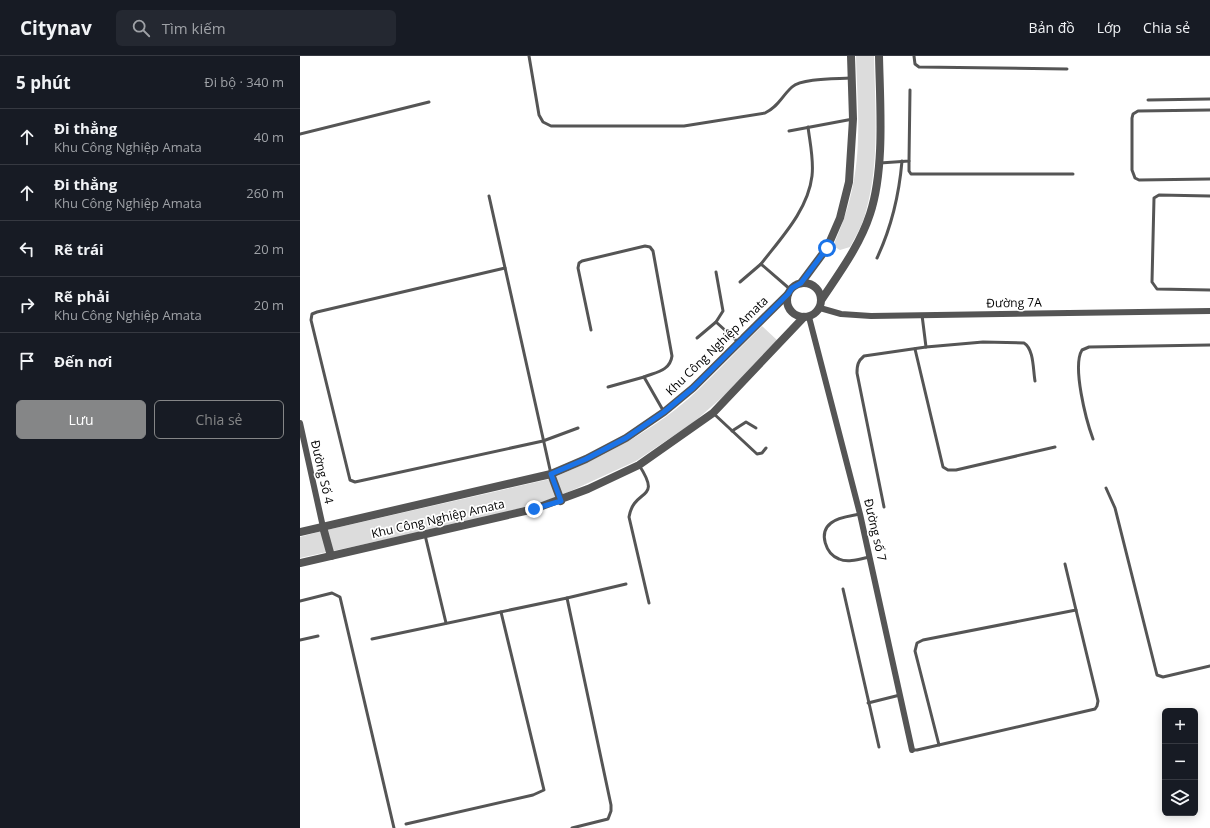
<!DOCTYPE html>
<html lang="vi">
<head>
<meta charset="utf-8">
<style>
	body { margin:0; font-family:"Open Sans",sans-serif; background:#242831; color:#f1f3f6 }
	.controls { position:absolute; right:12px; bottom:12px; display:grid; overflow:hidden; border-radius:6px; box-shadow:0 2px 10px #0003 }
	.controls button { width:36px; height:36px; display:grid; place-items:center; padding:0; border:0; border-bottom:1px solid #363941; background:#171b24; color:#f1f3f6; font:20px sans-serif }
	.stop { position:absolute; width:12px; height:12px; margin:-9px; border:3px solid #1a73e8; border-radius:50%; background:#fff }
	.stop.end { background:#1a73e8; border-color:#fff; box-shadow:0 1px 4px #0008 }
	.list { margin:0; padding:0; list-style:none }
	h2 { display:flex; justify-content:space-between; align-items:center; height:52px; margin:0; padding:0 16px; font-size:17px }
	h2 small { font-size:13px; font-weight:400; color:#9ea1a6 }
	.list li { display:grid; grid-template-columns:26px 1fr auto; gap:12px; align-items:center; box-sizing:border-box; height:56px; padding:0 16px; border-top:1px solid #363941 }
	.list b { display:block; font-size:15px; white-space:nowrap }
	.list p { margin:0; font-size:13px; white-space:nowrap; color:#9ea1a6 }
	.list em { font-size:13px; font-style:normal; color:#9ea1a6 }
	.actions { display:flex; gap:8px; padding:12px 16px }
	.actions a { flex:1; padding:9px 0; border:1px solid #858687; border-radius:6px; text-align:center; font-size:14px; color:#858687 }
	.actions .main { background:#858687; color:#fff }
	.icon { flex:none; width:22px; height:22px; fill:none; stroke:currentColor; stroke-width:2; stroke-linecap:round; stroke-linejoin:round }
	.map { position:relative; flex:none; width:910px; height:772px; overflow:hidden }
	header { display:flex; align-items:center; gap:24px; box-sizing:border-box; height:56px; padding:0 20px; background:#171b24; border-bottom:1px solid #363941 }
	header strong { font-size:19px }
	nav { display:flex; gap:22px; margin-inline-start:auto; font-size:14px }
	.search { width:280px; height:36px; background:#242831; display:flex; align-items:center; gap:10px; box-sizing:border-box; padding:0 14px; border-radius:6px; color:#9ea1a6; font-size:15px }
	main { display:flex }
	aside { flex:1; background:#171b24 }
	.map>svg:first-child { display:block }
	.green { fill:#dcdcdc }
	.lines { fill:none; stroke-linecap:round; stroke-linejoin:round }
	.service { stroke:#555; stroke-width:3 }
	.minor { stroke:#555; stroke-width:6 }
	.tertiary { stroke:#555; stroke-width:8 }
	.route { stroke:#1a73e8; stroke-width:5 }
	.labels { text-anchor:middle; stroke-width:3.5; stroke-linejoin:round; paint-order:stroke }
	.street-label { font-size:12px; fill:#000; stroke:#fff }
</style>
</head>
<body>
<header>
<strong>Citynav</strong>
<div class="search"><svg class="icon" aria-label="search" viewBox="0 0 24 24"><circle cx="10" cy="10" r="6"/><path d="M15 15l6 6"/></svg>Tìm kiếm</div>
<nav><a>Bản đồ</a><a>Lớp</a><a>Chia sẻ</a></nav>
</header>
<main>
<aside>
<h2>5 phút<small>Đi bộ · 340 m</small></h2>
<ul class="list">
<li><svg class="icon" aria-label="ahead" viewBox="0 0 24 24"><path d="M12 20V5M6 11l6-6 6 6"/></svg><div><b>Đi thẳng</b><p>Khu Công Nghiệp Amata</p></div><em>40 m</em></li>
<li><svg class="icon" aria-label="ahead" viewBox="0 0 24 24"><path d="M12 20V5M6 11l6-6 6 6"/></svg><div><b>Đi thẳng</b><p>Khu Công Nghiệp Amata</p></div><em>260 m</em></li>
<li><svg class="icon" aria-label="left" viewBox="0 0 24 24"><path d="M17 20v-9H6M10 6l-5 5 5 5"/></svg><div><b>Rẽ trái</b></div><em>20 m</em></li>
<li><svg class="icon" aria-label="right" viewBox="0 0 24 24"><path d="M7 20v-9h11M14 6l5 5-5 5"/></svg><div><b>Rẽ phải</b><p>Khu Công Nghiệp Amata</p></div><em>20 m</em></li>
<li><svg class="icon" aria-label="arrive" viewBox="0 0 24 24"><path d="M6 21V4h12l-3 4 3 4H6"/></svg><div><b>Đến nơi</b></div></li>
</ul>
<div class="actions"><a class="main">Lưu</a><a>Chia sẻ</a></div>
</aside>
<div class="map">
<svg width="910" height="772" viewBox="0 0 910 772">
	<rect width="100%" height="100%" fill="#fff"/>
	<g class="green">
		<path d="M556 0H574C575 51 580 106 566 155 563 168 556 180 550 191L540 194 533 190C542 170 549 150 553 129 562 87 557 42 556 0Z"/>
		<path d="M462 270 478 285 435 330 394 366 336 405 262 439 255 421C306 399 357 373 398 334 420 313 440 291 462 270Z"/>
		<path d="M250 423 257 441C184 465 107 478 33 495L27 474Z"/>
		<polygon points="22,475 27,496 0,502 0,481"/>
	</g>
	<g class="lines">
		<g class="service">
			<path d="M229 0 239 59 243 66 251 70H384L465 57C479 50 481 41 492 31 502 22 536 23 550 22"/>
			<polyline points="614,0 615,8 619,11 767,13"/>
			<polyline points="848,44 910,43"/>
			<polyline points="910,54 838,55 833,58 832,62 832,114 835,122 839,124 910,123"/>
			<polyline points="489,75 553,63"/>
			<polyline points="0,78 129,46"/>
			<polyline points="609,105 609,115 611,118 773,118"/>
			<polyline points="580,107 609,105 610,34"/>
			<polyline points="189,140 251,418"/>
			<polyline points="910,140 859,139 854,142 852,226 857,233 910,234"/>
			<path d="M577 202C592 170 599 140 602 105"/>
			<polyline points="205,212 17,256 12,258 11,264 50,424 55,426 243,385 278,372"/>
			<polyline points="440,226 461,208"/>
			<path d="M491 234 461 208C481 182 508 154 512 120 514 104 510 87 508 71"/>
			<polyline points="416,266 423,255 416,216"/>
			<path d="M291 274 278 212 279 207 282 205 345 190 350 191 353 195 372 300C370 315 356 316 344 321L364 356"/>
			<polyline points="397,282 416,266 438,286"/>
			<path d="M626 291 683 286 724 287C734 293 733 314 735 325"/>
			<polyline points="615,293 643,411 648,414 656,414 755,391"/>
			<polyline points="308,331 344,321"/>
			<polyline points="413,357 457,398 462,397 466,392"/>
			<polyline points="432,375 446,366 456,372"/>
			<path d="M793 383C786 364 772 310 782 294L789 291 910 289"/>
			<path d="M339 409C363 446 334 431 329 461L349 547"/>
			<polyline points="806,432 815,452 857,619 863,621 910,610"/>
			<path d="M584 451 557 317C557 309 558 305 564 300L626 291 622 259"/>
			<path d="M560 458C551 460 538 461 531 467 518 477 526 498 539 503 548 507 560 503 569 501"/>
			<polyline points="125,479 146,567"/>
			<polyline points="543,533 579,691"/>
			<polyline points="267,542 326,528"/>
			<polyline points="0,545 32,537 40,541 94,772"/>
			<polyline points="72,583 267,542 311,749 311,755 308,763 272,772"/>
			<polyline points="0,584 18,580"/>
			<polyline points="568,647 600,639"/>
			<polyline points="639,689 615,595 617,587 623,584 776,554 765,508"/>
			<polyline points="612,694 617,694 795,653 797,650 798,645 776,554"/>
			<polyline points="106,768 233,739 244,734 201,556"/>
		</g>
		<g class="minor">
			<polyline points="520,252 541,258 571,260 910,255"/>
			<polyline points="509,261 560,458 612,694"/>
			<polyline points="0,367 23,471"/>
		</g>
		<g class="tertiary">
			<circle cx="504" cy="244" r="17"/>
			<polyline points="501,227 527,192 540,162 549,126 553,63 551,0"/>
			<path d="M522 243C540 216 560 189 570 158 585 113 580 48 579 0"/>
			<polyline points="251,418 261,445"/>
			<polyline points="23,471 31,500"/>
			<polyline points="0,476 251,418 286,403 326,382 364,356 393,332 488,238"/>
			<polyline points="0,507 234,453 288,433 339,409 413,357 504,261"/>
		</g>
	</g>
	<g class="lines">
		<polyline class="route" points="234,453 261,445 251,418 286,403 326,382 364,356 393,332 488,238 492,232 501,227 527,192"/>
	</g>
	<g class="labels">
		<g class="street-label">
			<text transform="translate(714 247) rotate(-1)" y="4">Đường 7A</text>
			<text transform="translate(417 290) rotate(-44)" y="4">Khu Công Nghiệp Amata</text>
			<text transform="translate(22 416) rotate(77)" y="4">Đường Số 4</text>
			<text transform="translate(138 463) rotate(-13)" y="4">Khu Công Nghiệp Amata</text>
			<text transform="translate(575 474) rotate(77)" y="4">Đường số 7</text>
		</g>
	</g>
</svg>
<div class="controls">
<button>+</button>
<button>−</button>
<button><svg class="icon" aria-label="layers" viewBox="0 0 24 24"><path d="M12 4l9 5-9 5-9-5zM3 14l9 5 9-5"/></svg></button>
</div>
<div class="stop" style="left:527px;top:192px"></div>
<div class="stop end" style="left:234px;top:453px"></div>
</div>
</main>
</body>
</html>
